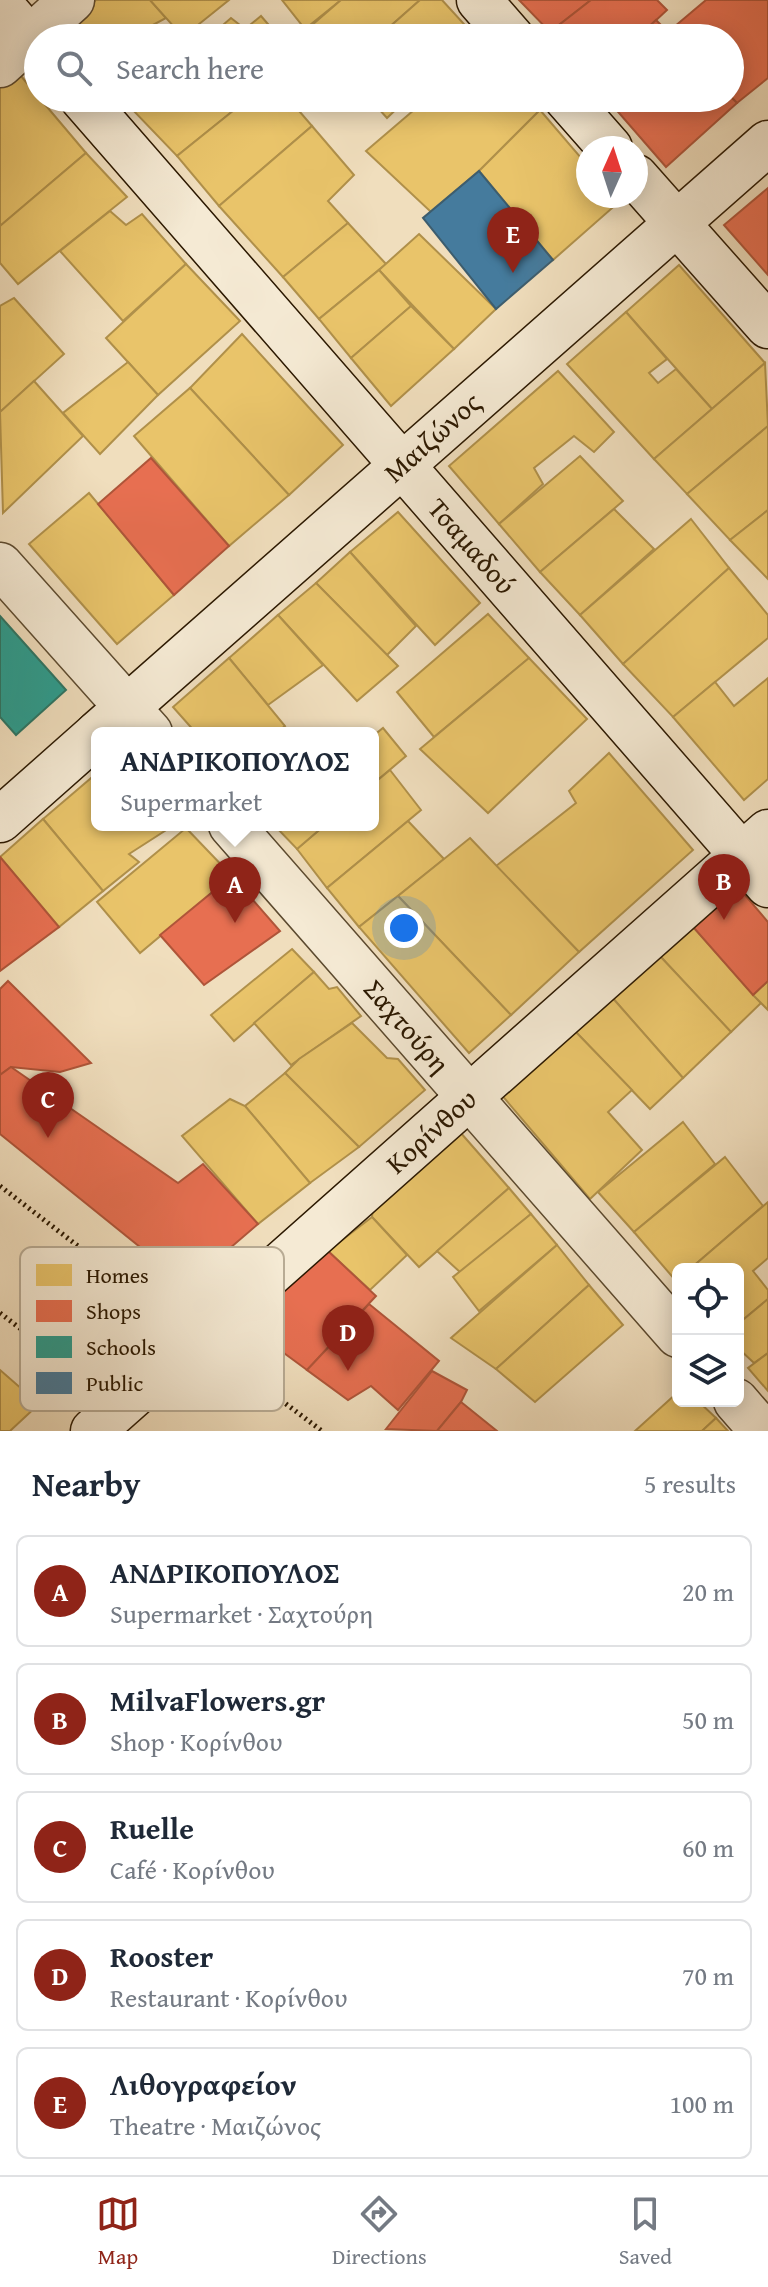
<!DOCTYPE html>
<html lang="en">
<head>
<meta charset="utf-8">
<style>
	body { margin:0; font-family:"Gentium Book Plus",serif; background:#f2f2f3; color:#1f2937 }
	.controls { position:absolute; right:24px; bottom:24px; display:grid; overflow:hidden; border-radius:12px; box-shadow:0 4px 20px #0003 }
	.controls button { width:72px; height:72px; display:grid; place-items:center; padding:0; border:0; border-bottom:2px solid #e0e1e3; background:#fff; color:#1f2937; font:40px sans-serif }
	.compass { position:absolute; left:576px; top:136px; width:72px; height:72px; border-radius:50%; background:#fff; box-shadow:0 4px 20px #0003; rotate:3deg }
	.you { position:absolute; left:404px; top:928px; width:28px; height:28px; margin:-20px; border:6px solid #fff; border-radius:50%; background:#1a73e8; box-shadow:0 0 0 12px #1a73e833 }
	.badge { display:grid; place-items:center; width:52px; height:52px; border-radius:50%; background:#8f2418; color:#fff; font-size:26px; font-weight:700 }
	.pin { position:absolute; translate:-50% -66px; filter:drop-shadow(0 2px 4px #0008) }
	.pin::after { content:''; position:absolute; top:42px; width:28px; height:24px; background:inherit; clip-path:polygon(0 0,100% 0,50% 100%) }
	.popup { position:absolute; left:91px; top:727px; width:288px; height:104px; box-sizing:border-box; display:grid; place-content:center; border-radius:12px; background:#fff; filter:drop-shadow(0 2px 6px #0005); font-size:26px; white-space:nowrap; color:#747a83 }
	.popup b { font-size:30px; color:#1f2937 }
	.popup::after { content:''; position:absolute; left:50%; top:100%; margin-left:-16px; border:16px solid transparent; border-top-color:#fff }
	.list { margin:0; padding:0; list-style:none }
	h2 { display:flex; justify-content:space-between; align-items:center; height:104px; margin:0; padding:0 32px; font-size:34px }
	h2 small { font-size:26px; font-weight:400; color:#747a83 }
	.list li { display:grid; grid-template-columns:52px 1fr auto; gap:24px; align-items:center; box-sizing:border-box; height:112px; margin:0 16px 16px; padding:0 16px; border:2px solid #e0e1e3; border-radius:12px }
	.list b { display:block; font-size:30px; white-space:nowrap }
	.list p { margin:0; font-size:26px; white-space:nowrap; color:#747a83 }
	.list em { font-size:26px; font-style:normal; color:#747a83 }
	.icon { flex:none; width:44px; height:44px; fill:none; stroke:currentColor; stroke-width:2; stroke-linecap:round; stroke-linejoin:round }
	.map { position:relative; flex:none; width:768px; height:1431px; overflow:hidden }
	.search { position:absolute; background:#fff; box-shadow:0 4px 20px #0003; left:24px; right:24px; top:24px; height:88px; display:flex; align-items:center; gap:20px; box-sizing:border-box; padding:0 28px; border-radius:44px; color:#747a83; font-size:30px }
	.sheet { height:744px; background:#fff }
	nav { display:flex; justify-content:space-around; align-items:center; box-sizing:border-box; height:112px; border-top:2px solid #e0e1e3; background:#fff; font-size:22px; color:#747a83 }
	nav a { display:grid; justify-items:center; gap:4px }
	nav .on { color:#8f2418 }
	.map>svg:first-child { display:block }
	.homes { fill:#e9c46a; stroke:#b0904a; stroke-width:2 }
	.shops { fill:#e76f51; stroke:#af5539; stroke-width:2 }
	.schools { fill:#2a9d8f; stroke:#2a7564; stroke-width:2 }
	.public { fill:#457b9d; stroke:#3d5d6e; stroke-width:2 }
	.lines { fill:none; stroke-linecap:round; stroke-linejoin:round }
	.street-casing { stroke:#5c4a2f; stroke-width:47 }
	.secondary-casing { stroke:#2b1800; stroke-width:47 }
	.path { stroke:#2b1800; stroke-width:5; stroke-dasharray:2 4; stroke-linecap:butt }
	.street { stroke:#f5ead4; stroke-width:44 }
	.secondary { stroke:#f5ead4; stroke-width:44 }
	.labels { text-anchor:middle; stroke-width:8; stroke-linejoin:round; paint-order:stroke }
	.street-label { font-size:28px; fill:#2b1800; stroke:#f5ead4 }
	.key { fill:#f5ead4; stroke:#b8ab94; stroke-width:2 }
	.key-label { font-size:22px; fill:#2b1800 }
</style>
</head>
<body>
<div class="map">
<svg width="768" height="1431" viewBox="0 0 768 1431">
	<rect width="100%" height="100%" fill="#f0debd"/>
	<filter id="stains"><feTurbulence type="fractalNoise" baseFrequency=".0025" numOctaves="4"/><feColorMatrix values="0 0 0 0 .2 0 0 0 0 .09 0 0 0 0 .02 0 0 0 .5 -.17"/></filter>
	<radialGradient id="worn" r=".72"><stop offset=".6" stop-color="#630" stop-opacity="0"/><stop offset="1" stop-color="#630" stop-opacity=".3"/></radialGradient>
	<g class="homes">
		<polygon points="96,0 150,0 166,18 151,26 167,38 73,38 63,27"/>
		<polygon points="150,0 229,0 183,37"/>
		<polygon points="282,0 341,0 305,29"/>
		<polygon points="341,0 420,0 377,38 297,38"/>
		<polygon points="420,0 442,0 474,35 377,38"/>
		<polygon points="261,16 280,38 208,38 231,18 245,29"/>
		<polygon points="15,69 86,153 0,226 0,82"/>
		<polygon points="138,98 249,98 177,156 128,105"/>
		<polygon points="249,98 288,98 312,126 219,206 177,156"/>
		<polygon points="369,98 408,98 387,118"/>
		<polygon points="428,98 529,98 540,110 479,171 431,212 366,151"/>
		<polygon points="540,110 588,166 588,196 614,196 619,202 553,260 479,171"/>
		<polygon points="312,126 354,175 328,201 348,223 283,277 219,206"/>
		<polygon points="86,153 127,197 18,284 0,263 0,226"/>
		<polygon points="110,211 126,225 142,214 186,264 123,321 60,251"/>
		<polygon points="348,223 386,264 319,319 283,277"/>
		<polygon points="419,234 496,309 454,349 379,270"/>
		<polygon points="186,264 240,321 158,395 106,338"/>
		<polygon points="679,265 765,363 712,409 626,312"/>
		<polygon points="379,270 411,306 351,358 319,319"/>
		<polygon points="14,298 64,354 0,412 0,306"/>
		<polygon points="411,306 454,349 391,406 351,358"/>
		<polygon points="626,312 667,359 649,373 658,383 676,369 712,409 654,459 567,364"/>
		<polygon points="242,334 343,445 289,495 190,388"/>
		<polygon points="128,362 158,395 100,454 63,413"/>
		<polygon points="765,363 768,426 687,494 654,459"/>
		<polygon points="558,371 614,432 594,452 574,436 534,468 543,484 499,524 449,466"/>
		<polygon points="34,381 83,436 3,513 0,412"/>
		<polygon points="190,388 289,495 229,546 134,436"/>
		<polygon points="768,426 768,510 730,540 687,494"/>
		<polygon points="580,456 623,501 540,572 499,524"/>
		<polygon points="89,493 174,595 117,644 29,544"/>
		<polygon points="614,509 654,549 580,615 540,572"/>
		<polygon points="768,510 768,579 730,540"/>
		<polygon points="398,512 480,603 435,645 350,552"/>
		<polygon points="691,519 729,568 623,664 580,615"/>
		<polygon points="350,552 416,626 387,655 316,583"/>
		<polygon points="729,568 768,615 768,638 673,717 623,664"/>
		<polygon points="316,583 398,666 357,701 278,615"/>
		<polygon points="488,614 529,658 434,737 397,692"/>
		<polygon points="278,615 323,665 268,705 229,658"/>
		<polygon points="229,658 285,726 276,733 196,733 173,707"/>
		<polygon points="529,658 587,719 488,813 420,749"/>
		<polygon points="768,678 768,779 744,800 673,717 715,682 734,706"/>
		<polygon points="383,728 406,756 373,784 373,736"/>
		<polygon points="609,753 693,850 579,952 496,866 576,803 569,791"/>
		<polygon points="390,770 421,810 327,888 297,849 325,825 373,825 373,784"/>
		<polygon points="97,773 97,825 174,825 129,854 139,862 103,891 43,819"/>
		<polygon points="43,819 103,891 59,927 0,857"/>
		<polygon points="408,821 444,859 359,927 327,888"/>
		<polygon points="274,825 325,825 297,849"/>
		<polygon points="186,828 232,876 140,953 97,902"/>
		<polygon points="470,838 579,952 511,1015 398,896"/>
		<polygon points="398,896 511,1015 469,1053 359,927"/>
		<polygon points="694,928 761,1003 731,1032 659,955"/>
		<polygon points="292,949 314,972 234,1041 211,1015"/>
		<polygon points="659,955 731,1032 683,1078 610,995"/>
		<polygon points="314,972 329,989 337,987 361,1016 291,1065 254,1023"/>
		<polygon points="768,981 768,1010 753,995"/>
		<polygon points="610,995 683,1078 650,1109 573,1029"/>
		<polygon points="352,1023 387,1058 398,1059 425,1090 359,1147 285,1073 299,1059"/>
		<polygon points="573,1029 632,1090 608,1112 642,1150 590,1199 500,1093"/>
		<polygon points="285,1073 359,1147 310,1183 245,1106"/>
		<polygon points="230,1099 245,1106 310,1183 258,1224 182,1136"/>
		<polygon points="683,1122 715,1164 634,1232 598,1192"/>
		<polygon points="460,1132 509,1188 419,1267 372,1217 373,1207"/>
		<polygon points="725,1157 763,1206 690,1269 678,1269 676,1281 634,1232"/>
		<polygon points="509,1188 531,1214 461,1273 437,1251"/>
		<polygon points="768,1202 768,1258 753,1271 768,1290 768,1299 738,1324 738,1269 690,1269"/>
		<polygon points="531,1214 557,1245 479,1311 453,1277"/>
		<polygon points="372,1217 407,1255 370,1290 328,1251"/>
		<polygon points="557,1245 589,1285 496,1369 451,1338"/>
		<polygon points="589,1285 623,1325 535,1402 496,1369"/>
		<polygon points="768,1299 768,1353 754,1363 738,1348 738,1324"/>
		<polygon points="768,1353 768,1391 748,1368"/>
		<polygon points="0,1370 39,1404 10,1431 0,1431"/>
		<polygon points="678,1392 678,1401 698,1401 716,1418 702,1431 635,1431"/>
		<polygon points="716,1418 728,1431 702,1431"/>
	</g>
	<g class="shops">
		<polygon points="519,0 591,0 550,32"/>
		<polygon points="591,0 657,0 667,10 637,38 555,38 550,32"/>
		<polygon points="706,0 768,0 768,78 737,103 730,96 730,38 674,38 668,32"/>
		<polygon points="656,20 674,38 637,38"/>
		<polygon points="730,96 737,103 666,167 606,98"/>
		<polygon points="768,188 768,275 724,225"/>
		<polygon points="151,458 229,546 174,595 98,504"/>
		<polygon points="0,857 59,927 0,971"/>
		<polygon points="232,876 280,931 204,985 160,935"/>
		<polygon points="732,880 768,922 768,981 753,995 694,928 695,911"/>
		<polygon points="8,981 91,1063 60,1072 11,1067 0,1075 0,989"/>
		<polygon points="11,1067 178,1183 203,1164 258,1224 187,1285 0,1134 0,1075"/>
		<polygon points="328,1251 376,1296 307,1370 243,1323"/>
		<polygon points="369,1304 439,1361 398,1410 371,1386 348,1400 307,1370"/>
		<polygon points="432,1371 467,1390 461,1402 437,1431 386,1429"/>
		<polygon points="461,1402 497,1431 437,1431"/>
	</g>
	<polygon class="schools" points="0,616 66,690 16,735 0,717"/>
	<polygon class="public" points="479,171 553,260 496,309 423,218"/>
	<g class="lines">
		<g class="street-casing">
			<g id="street">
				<polyline points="0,65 72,0"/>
				<polyline points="0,565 150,733"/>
				<polyline points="231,825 678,1335"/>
				<polyline points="736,1401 762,1431"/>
			</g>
		</g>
		<g class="secondary-casing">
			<g id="secondary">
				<polyline points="479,0 512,38"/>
				<polyline points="0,4 38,48"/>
				<polyline points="82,98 768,885"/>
				<polyline points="566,98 610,148"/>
				<polyline points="636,177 768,326"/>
				<polyline points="98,733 768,143"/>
				<polyline points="0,820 97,734"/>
				<polyline points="93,1431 768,832"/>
			</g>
		</g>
		<g class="path">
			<polyline points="0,1186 161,1310"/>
			<polyline points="0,1313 85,1378"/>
			<polyline points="233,1364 322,1431"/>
		</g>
		<use href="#street" class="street"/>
		<use href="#secondary" class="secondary"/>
	</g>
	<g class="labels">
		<g class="street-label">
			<text transform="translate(432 437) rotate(-42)" y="10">Μαιζώνος</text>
			<text transform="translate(472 546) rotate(49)" y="10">Τσαμαδού</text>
			<text transform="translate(407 1026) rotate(49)" y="10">Σαχτούρη</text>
			<text transform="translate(431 1131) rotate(-42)" y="10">Κορίνθου</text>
		</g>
	</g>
	<rect x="20" y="1247" width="264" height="164" rx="12" class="key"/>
	<rect x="36" y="1264" width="36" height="22" fill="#e9c46a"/>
	<rect x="36" y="1300" width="36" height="22" fill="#e76f51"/>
	<rect x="36" y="1336" width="36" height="22" fill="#2a9d8f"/>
	<rect x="36" y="1372" width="36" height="22" fill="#457b9d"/>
	<g class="key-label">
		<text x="86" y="1283">Homes</text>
		<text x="86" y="1319">Shops</text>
		<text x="86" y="1355">Schools</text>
		<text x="86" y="1391">Public</text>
	</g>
	<rect width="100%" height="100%" filter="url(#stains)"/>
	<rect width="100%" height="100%" fill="url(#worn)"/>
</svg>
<div class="controls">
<button><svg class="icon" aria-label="locate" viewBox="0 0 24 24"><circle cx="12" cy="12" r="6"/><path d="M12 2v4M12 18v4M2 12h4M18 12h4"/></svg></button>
<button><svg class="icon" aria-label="layers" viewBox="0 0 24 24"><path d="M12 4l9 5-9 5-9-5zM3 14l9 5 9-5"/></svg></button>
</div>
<svg class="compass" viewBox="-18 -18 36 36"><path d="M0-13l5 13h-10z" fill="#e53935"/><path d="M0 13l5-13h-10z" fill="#747a83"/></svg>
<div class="you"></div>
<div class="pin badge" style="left:235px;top:923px">A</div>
<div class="popup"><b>ΑΝΔΡΙΚΟΠΟΥΛΟΣ</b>Supermarket</div>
<div class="pin badge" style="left:724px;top:920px">B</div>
<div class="pin badge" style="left:48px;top:1138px">C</div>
<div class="pin badge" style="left:348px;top:1371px">D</div>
<div class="pin badge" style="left:513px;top:273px">E</div>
<div class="search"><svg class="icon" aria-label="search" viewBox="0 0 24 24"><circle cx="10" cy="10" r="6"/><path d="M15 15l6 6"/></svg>Search here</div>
</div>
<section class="sheet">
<h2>Nearby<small>5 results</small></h2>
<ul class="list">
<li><span class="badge">A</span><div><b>ΑΝΔΡΙΚΟΠΟΥΛΟΣ</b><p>Supermarket · Σαχτούρη</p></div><em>20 m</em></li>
<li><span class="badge">B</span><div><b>MilvaFlowers.gr</b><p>Shop · Κορίνθου</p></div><em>50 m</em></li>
<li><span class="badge">C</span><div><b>Ruelle</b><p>Café · Κορίνθου</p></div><em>60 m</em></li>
<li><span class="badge">D</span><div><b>Rooster</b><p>Restaurant · Κορίνθου</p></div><em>70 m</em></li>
<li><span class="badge">E</span><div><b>Λιθογραφείον</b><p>Theatre · Μαιζώνος</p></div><em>100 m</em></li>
</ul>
</section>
<nav>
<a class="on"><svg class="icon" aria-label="map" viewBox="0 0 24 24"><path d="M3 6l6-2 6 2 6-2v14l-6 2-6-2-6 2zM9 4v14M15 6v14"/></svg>Map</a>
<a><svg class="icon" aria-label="directions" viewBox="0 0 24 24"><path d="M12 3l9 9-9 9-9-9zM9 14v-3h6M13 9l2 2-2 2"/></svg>Directions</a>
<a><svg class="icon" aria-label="saved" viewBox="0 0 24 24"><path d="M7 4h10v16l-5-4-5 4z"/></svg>Saved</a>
</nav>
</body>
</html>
